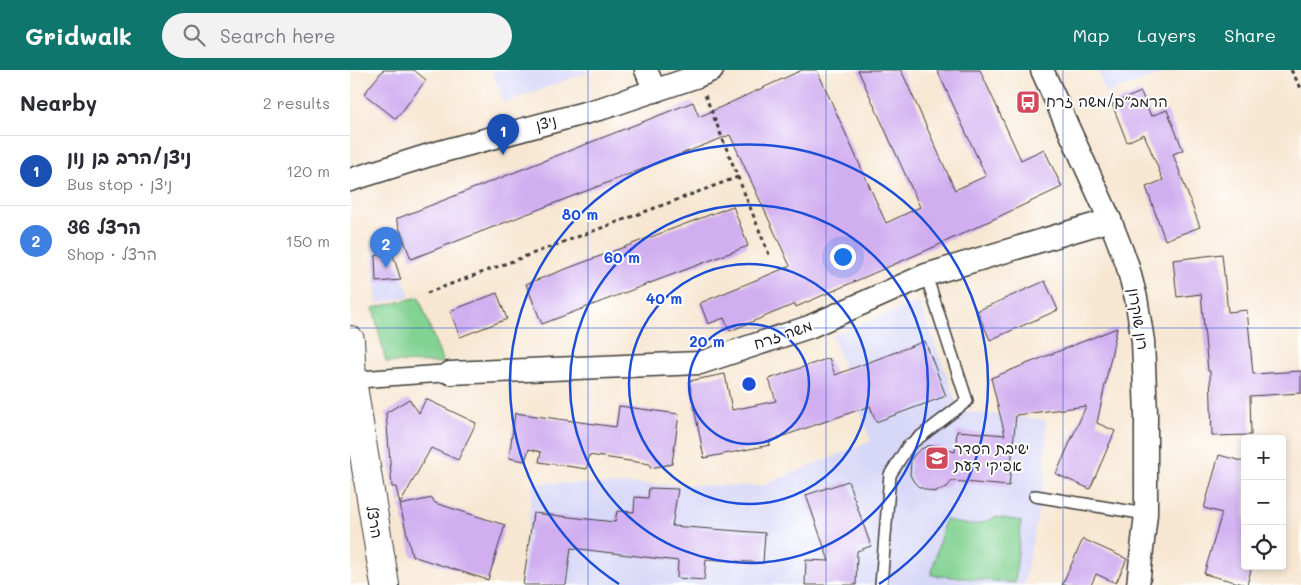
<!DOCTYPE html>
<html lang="en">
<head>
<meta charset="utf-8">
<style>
	body { margin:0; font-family:Mali,"Playpen Sans Hebrew",sans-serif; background:#f2f2f3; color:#2b2b33 }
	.controls { position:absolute; right:15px; bottom:15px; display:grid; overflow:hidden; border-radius:5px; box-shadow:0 2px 8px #0003 }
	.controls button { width:45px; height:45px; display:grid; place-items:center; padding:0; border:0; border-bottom:1px solid #e1e1e2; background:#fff; color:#2b2b33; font:25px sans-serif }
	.you { position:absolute; left:492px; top:186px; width:18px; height:18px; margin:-12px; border:4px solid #fff; border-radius:50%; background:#1a73e8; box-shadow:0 0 0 8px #1a73e833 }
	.badge { display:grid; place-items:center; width:32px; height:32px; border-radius:50%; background:#0f766e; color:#fff; font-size:16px; font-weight:700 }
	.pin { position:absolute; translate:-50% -41px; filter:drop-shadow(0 1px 2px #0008) }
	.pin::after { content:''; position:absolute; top:26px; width:18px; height:15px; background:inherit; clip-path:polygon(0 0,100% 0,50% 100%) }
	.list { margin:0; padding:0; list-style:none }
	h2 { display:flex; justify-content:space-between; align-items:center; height:65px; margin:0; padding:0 20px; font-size:21px }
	h2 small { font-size:16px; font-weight:400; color:#7c7c81 }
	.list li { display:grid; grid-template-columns:32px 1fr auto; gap:15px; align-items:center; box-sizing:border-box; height:70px; padding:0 20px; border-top:1px solid #e1e1e2 }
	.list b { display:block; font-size:19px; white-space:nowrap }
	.list p { margin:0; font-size:16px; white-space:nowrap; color:#7c7c81 }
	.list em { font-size:16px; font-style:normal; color:#7c7c81 }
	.icon { flex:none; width:28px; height:28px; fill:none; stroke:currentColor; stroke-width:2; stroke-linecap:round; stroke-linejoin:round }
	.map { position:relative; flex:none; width:951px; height:515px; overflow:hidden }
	header { display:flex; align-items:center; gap:30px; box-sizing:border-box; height:70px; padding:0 25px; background:#0f766e; color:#fff }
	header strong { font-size:24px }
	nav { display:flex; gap:28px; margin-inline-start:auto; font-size:18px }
	.search { width:350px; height:45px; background:#f2f2f3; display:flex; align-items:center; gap:12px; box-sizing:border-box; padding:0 18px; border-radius:28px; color:#7c7c81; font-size:19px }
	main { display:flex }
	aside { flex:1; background:#fff }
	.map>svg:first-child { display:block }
	.built { fill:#d7d7f8 }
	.green { fill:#82d292; stroke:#4f7757 }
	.building { fill:#d0aef0 }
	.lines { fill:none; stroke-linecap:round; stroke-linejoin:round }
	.service-casing { stroke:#3d3a37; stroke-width:14 }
	.pedestrian-casing { stroke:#3d3a37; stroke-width:19 }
	.minor-casing { stroke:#3d3a37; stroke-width:25 }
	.tertiary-casing { stroke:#3d3a37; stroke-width:30 }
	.path { stroke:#3d3a37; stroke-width:3; stroke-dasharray:4 4; stroke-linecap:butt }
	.service { stroke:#fff; stroke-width:11 }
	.pedestrian { stroke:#fff; stroke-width:16 }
	.minor { stroke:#fff; stroke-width:22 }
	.tertiary { stroke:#fff; stroke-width:28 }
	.grid { fill:none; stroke:#1d4ed8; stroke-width:1; stroke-opacity:0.55 }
	.ring { fill:none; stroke:#1d4ed8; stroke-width:2.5 }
	.labels { text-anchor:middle; stroke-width:4; stroke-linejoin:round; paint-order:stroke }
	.poi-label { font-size:15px; fill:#1c1c1c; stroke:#fff; text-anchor:start }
	.street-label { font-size:15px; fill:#1c1c1c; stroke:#fff }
	.centre { fill:#1d4ed8; stroke:#fff; stroke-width:2.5 }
	.ring-label { font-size:15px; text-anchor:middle; font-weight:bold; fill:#1d4ed8; stroke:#fff; stroke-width:4; stroke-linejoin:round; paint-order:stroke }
</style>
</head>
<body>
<header>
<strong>Gridwalk</strong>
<div class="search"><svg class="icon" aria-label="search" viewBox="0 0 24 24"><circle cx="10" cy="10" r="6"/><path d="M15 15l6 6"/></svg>Search here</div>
<nav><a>Map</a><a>Layers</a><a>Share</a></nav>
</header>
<main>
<aside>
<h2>Nearby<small>2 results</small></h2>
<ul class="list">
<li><span class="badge" style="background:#1a4fb4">1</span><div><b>ניצן/הרב בן נון</b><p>Bus stop · ניצן</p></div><em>120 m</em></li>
<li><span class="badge" style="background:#3f7fe0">2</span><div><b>הרצל 36</b><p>Shop · הרצל</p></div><em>150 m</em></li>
</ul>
</aside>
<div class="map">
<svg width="951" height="515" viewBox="0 0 951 515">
	<rect width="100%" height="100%" fill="#fff"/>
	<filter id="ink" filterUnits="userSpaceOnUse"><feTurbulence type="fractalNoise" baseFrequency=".02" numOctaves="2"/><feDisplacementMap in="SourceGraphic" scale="10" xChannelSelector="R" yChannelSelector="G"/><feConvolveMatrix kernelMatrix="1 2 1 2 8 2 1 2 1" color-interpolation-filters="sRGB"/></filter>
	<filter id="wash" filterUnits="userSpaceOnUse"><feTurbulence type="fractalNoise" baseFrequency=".0096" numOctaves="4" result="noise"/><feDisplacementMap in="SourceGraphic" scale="20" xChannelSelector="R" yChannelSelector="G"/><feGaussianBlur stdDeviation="1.12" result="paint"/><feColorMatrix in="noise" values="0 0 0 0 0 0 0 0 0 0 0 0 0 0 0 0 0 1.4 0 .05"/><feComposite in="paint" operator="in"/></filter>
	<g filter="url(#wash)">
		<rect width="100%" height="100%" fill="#f7e7d2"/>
		<g class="built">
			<polygon points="142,0 244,0 154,33"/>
			<polygon points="748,0 809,0 811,5 755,23"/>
			<polygon points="39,168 60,226 27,234 22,172"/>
			<polygon points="569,232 610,341 696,350 695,406 674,515 171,515 183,413 412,416 521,371 482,265"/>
		</g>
		<g class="green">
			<polygon points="69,227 93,293 36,292 23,238"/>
			<path d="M646 447 671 451 665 513 581 505 595 449C616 456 625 457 646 447Z"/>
		</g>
		<g id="blocks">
			<g class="building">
				<polygon points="33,0 64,0 76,10 46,49 14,24"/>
				<polygon points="452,0 467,0 536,153 570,137 508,0 551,0 605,120 636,106 587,0 630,0 671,90 694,79 712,117 584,177 446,237 445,234 380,261 374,248 358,254 350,233 440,196 380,65 61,189 46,149 343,32 349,47"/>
				<polygon points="791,22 801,46 817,40 833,80 823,84 850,157 815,170 796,117 813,110 794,64 777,72 762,34"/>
				<polygon points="383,136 398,176 192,254 176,214"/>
				<polygon points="42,182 51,210 26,212 25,186"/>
				<polygon points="872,184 878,242 897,240 903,304 951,301 951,323 900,326 901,365 862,366 860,301 858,301 851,224 827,227 823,190"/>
				<polygon points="695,211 708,240 640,270 627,241"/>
				<polygon points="147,223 157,249 110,267 100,241"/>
				<polygon points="767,258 747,353 765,361 740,419 706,404 736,336 666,345 659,416 602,411 597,417 583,422 569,417 564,412 560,405 561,390 565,384 571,379 578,376 586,376 605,382 607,361 655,365 641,308"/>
				<polygon points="575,271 596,326 526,352 520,336 419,371 420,375 354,388 339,311 375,304 382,340 426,331 419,309 479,288 485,305"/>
				<polygon points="59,329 69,343 76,329 126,353 108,390 81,378 50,434 46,417 42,417 36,343"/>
				<polygon points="269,336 329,344 322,394 300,398 300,394 239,385 237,399 189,392 191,382 179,379 175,391 159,388 165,343 266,357"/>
				<polygon points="869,385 895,392 895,496 902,496 897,515 854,504 872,443 854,438"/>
				<polygon points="498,411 521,476 507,481 506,515 455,515 456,490 479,491 456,425"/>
				<polygon points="299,418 328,419 322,456 415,463 413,493 356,489 354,510 327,508 328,491 221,478 216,515 173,515 183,443 265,452 267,441 284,442 285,427 298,428"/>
				<polygon points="82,428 85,433 155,455 138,510 62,486 50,435"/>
				<polygon points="733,469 777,489 766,513 746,504 741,515 712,515"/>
			</g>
		</g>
	</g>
	<g filter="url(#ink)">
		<use href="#blocks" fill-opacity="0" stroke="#3d3a37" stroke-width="1"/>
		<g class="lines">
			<g class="service-casing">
				<g id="service">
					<polyline points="685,426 796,444"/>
					<polyline points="531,515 540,405 558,376 617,331 576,205"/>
				</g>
			</g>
			<g class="pedestrian-casing">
				<polyline id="pedestrian" points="2,310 100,303"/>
			</g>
			<g class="minor-casing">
				<g id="minor">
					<polyline points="296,0 305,21"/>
					<polyline points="692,0 760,150 777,194 786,228 793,271 796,344 796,444 788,515"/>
					<polyline points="0,110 86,83 253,38 348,6 362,0"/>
					<polyline points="100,303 350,293 459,257 576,205 760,150"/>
				</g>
			</g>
			<g class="tertiary-casing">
				<polyline id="tertiary" points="0,270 2,310 35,515"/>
			</g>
			<g class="path">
				<polyline points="941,0 951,18"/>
				<polyline points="355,25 420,187"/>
				<polyline points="77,223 388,107"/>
			</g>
			<use href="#service" class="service"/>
			<use href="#pedestrian" class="pedestrian"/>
			<use href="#minor" class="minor"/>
			<use href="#tertiary" class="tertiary"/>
		</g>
	</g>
	<path class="grid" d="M238 0V515M476 0V515M713 0V515M0 258H951"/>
	<g class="ring">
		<circle cx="399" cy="314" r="60"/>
		<circle cx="399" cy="314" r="120"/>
		<circle cx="399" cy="314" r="179"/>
		<path d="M269 514A239 239 0 1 1 529 514"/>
	</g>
	<defs>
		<g id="bus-square" transform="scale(1.25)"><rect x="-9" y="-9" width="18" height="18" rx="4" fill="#d1495b" stroke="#fff"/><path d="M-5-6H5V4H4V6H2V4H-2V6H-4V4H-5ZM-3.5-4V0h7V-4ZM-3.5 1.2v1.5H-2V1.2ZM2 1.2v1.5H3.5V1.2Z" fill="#fff"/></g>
		<g id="university-square" transform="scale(1.25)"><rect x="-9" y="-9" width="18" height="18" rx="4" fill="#d1495b" stroke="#fff"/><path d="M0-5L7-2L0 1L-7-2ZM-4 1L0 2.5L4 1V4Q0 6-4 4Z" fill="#fff"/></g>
	</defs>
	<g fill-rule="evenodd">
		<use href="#bus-square" x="678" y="32"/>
		<use href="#university-square" x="587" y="388"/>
	</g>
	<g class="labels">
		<g class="poi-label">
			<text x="696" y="37">הרמב״ם/משה זרח</text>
			<text x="604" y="384">ישיבת הסדר<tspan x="604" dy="17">אפיקי דעת</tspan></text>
		</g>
		<g class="street-label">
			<text transform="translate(196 53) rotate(-15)" y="5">ניצן</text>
			<text transform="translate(788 249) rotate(81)" y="5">רון שוקרון</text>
			<text transform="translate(433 265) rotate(-19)" y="5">משה זרח</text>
			<text transform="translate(24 452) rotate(80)" y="5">הרצל</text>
		</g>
	</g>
	<circle cx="399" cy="314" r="8" class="centre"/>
	<g class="ring-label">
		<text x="230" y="150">80 m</text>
		<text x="272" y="193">60 m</text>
		<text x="314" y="234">40 m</text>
		<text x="357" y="277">20 m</text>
	</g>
</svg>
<div class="controls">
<button>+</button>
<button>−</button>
<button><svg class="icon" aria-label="locate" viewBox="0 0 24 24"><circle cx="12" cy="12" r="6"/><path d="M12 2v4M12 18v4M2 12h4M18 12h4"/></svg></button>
</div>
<div class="you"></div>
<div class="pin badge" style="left:153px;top:85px;background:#1a4fb4">1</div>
<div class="pin badge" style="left:36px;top:198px;background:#3f7fe0">2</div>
</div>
</main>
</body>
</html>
